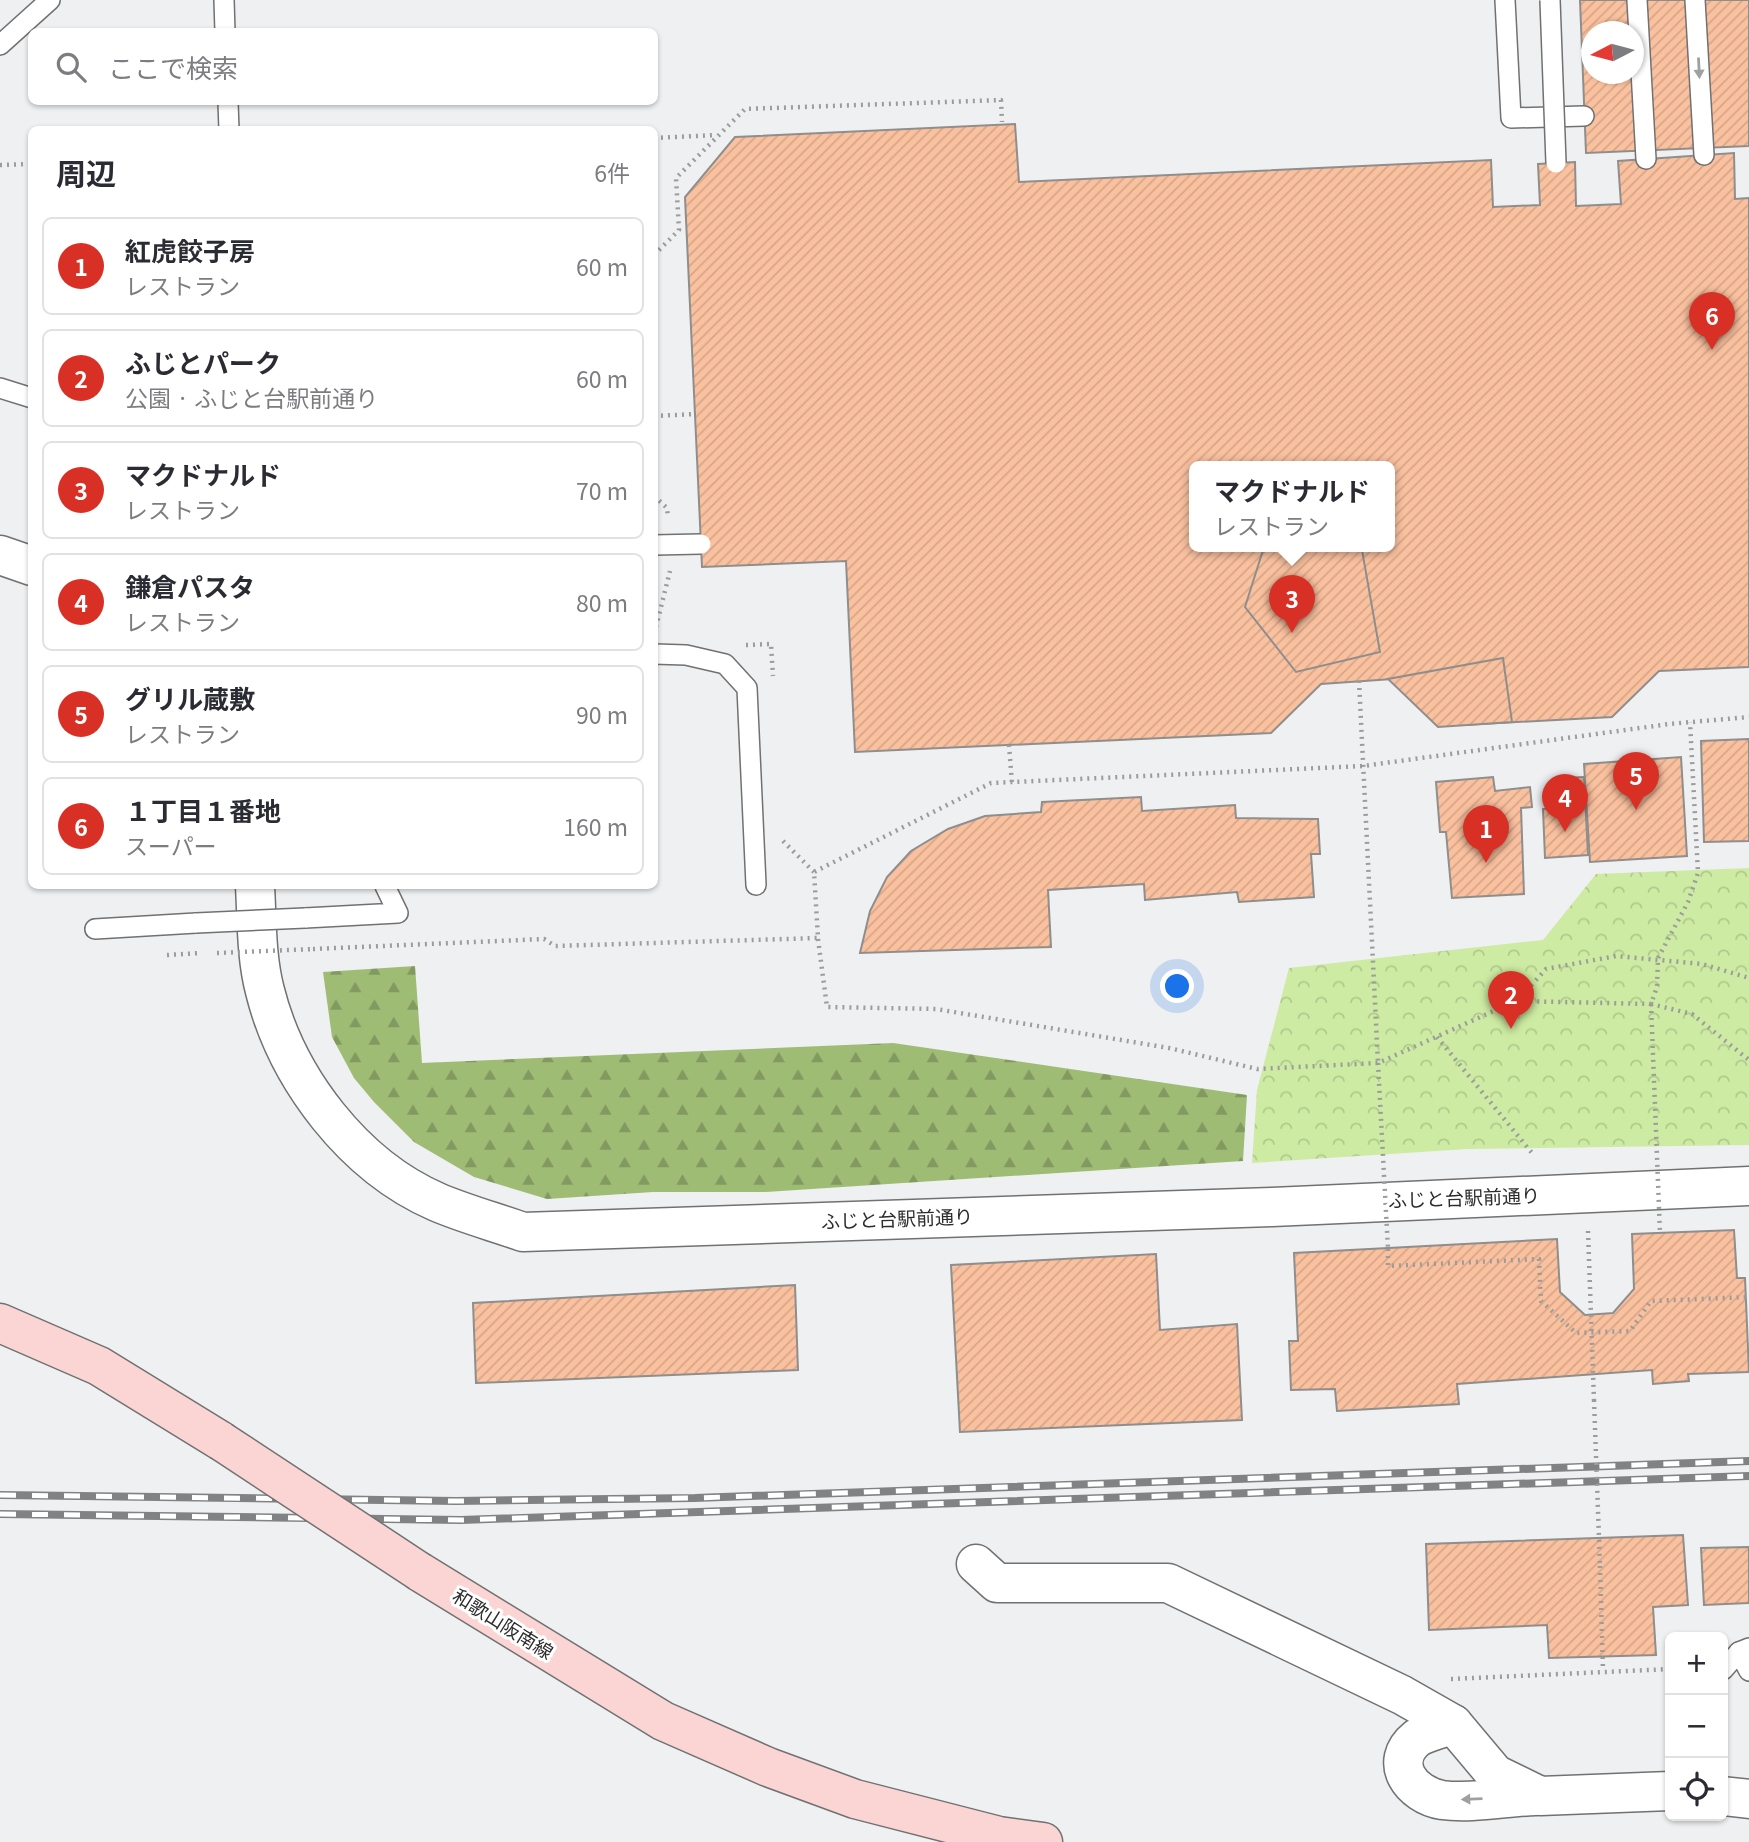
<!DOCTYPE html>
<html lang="ja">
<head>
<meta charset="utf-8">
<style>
	body { margin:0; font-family:Georgia,"Noto Sans JP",serif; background:#f7f7f7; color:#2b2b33 }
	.controls { position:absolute; right:21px; bottom:21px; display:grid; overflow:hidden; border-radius:10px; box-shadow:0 2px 5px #0004 }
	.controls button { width:63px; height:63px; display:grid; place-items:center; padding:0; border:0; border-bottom:2px solid #e1e1e2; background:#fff; color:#2b2b33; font:35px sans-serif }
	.compass { position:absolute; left:1581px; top:21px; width:63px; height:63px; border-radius:50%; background:#fff; box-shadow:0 2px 5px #0004; rotate:264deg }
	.you { position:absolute; left:1178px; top:987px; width:24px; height:24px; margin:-18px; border:5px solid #fff; border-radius:50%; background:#1a73e8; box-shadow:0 0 0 10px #1a73e833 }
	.badge { display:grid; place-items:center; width:46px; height:46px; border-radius:50%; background:#d93025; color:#fff; font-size:23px; font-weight:700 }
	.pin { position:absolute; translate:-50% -58px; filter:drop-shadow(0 2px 4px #0008) }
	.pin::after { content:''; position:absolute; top:37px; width:24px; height:21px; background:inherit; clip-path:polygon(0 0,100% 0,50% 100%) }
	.popup { position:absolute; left:1189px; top:461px; width:206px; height:91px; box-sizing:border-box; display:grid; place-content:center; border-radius:10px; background:#fff; filter:drop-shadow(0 2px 5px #0005); font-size:23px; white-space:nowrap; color:#7c7c81 }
	.popup b { font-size:26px; color:#2b2b33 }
	.popup::after { content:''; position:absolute; left:50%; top:100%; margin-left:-14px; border:14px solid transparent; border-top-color:#fff }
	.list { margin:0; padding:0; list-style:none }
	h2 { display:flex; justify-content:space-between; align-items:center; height:91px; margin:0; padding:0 28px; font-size:30px }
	h2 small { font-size:23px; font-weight:400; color:#7c7c81 }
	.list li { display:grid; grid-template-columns:46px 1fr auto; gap:21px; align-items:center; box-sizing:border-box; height:98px; margin:0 14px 14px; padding:0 14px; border:2px solid #e1e1e2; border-radius:10px }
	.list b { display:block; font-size:26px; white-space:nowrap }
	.list p { margin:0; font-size:23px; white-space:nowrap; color:#7c7c81 }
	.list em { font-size:23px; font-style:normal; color:#7c7c81 }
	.icon { flex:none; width:38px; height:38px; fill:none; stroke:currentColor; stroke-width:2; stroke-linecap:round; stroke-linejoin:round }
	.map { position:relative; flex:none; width:1749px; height:1842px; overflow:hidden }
	.search { position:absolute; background:#fff; box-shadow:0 2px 5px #0004; left:28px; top:28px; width:630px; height:77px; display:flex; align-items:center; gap:18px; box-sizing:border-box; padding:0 24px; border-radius:10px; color:#7c7c81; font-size:26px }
	.panel { position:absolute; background:#fff; box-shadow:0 2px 5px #0004; left:28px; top:126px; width:630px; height:763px; border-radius:10px }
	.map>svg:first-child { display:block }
	.forest { fill:url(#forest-firs) }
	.park { fill:url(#park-crowns) }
	.building { fill:url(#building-hatch); stroke:#8f8e8d; stroke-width:2; fill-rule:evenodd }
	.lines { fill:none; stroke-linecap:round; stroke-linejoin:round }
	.service-casing { stroke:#717172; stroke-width:22 }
	.minor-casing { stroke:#717172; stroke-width:41 }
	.tertiary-casing { stroke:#717172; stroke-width:41 }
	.secondary-casing { stroke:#717172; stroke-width:41 }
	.path { stroke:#9c9c9d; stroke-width:4.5; stroke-dasharray:2 5; stroke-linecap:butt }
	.service { stroke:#fff; stroke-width:19 }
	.minor { stroke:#fff; stroke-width:38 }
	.tertiary { stroke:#fff; stroke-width:38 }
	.secondary { stroke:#fad5d3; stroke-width:38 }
	.rail-casing { stroke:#818283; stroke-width:8 }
	.rail { stroke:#fff; stroke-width:5; stroke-dasharray:16; stroke-linecap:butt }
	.service-bridge-casing { stroke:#717172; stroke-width:22; stroke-linecap:butt }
	.secondary-bridge-casing { stroke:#717172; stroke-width:41; stroke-linecap:butt }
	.path-bridge { stroke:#9c9c9d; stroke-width:4.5; stroke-dasharray:2 5; stroke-linecap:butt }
	.service-bridge { stroke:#fff; stroke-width:19 }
	.secondary-bridge { stroke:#fad5d3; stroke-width:38 }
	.oneway { fill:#a0a0a1 }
	.labels { text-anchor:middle; stroke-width:6; stroke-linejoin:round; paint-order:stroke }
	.street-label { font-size:19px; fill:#2d2d2e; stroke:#fff }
</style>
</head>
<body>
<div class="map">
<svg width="1749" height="1842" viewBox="0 0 1749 1842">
	<defs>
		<pattern id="forest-firs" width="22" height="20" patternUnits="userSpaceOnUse" patternTransform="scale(1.75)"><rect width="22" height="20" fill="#9fbc75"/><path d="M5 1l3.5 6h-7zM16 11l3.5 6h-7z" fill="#829960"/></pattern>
		<pattern id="park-crowns" width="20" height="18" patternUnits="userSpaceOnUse" patternTransform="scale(1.75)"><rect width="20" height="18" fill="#cdeba2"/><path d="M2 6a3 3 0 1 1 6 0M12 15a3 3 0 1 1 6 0" fill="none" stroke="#b0ca8c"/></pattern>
		<pattern id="building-hatch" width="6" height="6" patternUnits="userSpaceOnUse" patternTransform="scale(1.75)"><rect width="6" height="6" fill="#fac19f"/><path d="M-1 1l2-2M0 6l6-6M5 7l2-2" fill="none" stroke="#d7a689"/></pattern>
	</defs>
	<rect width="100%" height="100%" fill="#eff0f1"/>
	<polygon class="forest" points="415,966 422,1063 893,1043 1247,1095 1243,1161 766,1192 653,1192 547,1199 474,1177 414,1142 374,1102 354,1078 332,1037 323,972"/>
	<polygon class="park" points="1749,868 1749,1145 1467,1149 1252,1163 1257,1090 1289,968 1543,940 1596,874"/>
	<g class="building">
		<path d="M1580 0H1749V146L1586 153ZM1592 32H1634V74H1592Z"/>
		<path d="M1015 124 1019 182 1491 160 1493 207 1540 205 1538 164 1575 162 1576 206 1621 204 1618 161 1734 153 1735 199 1749 198V667L1659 671 1612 717 1463 725 1407 678 1321 684 1271 733 855 752 846 561 702 567 685 197 735 137ZM1194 467H1390V547H1194Z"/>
		<polygon points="1264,547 1362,550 1380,652 1296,672 1245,607"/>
		<polygon points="1503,658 1512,722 1438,727 1388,679"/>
		<polygon points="1749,739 1749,841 1704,842 1701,741"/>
		<polygon points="1681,757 1687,856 1590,862 1584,764"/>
		<polygon points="1493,777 1495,791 1530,787 1532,807 1521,808 1524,894 1452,898 1446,832 1440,832 1436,782"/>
		<polygon points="1584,777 1588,855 1545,858 1543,809 1565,806 1562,778"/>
		<polygon points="1141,797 1142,811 1235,805 1236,818 1318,819 1320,854 1311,854 1314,897 1239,902 1237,892 1145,900 1144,884 1048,890 1051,947 860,953 870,911 887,877 911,851 948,829 985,816 1041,812 1042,802"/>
		<polygon points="1734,1230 1737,1278 1745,1278 1749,1372 1688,1374 1689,1381 1653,1384 1652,1370 1457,1384 1459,1404 1337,1411 1335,1389 1291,1390 1289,1341 1298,1341 1294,1253 1557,1239 1560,1292 1585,1315 1613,1313 1634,1289 1632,1234"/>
		<polygon points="1156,1254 1160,1330 1237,1324 1242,1420 960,1432 951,1265"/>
		<polygon points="795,1285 798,1370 476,1383 473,1303"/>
		<polygon points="1683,1535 1688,1605 1653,1607 1656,1655 1549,1658 1547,1625 1429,1630 1426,1544"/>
		<polygon points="1749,1547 1749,1603 1704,1605 1701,1548"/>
	</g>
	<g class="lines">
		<g class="service-casing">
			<g id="service">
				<polyline points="224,0 225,32"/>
				<polyline points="1505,0 1511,118 1584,116"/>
				<polyline points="1637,0 1646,159"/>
				<polyline points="1695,0 1704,155"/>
				<polyline points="0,45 50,0"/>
				<polyline points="228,102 229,130"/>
				<polyline points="0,388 32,398"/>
				<polyline points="654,654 686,655 725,664 747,688 756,885"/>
				<polyline points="305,918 398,913 385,886"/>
				<polyline points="95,929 196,923"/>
				<polyline points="1739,1652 1749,1671"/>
				<polyline points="1723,1670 1739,1652 1749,1648"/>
			</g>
		</g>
		<g class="minor-casing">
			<g id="minor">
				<polyline points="976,1564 997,1583 1168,1583 1402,1695 1453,1724 1495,1774 1540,1796 1670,1791"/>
				<path d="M1453 1724C1442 1729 1427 1732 1417 1738 1387 1762 1411 1795 1442 1800 1471 1804 1506 1797 1535 1796"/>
				<polyline points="1723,1796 1749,1799"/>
			</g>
		</g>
		<g class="tertiary-casing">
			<g id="tertiary">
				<polyline points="0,555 32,566"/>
				<path d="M255 886C257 920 256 957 265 991 287 1079 354 1166 437 1202 465 1214 495 1222 523 1232L1272 1207 1749 1186"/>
			</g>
		</g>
		<g class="secondary-casing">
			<g id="secondary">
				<polyline points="0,1323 99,1366 221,1441"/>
				<polyline points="420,1572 663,1721 768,1767 855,1799 999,1836 1043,1842"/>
			</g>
		</g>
		<g class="path">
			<polyline points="654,138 717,135"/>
			<polyline points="0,165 32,164"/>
			<polyline points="654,255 679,230 676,178 745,109 1001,100 1002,122"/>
			<polyline points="654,416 695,414"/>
			<polyline points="654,496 667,508 668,517"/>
			<polyline points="656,627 670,571"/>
			<polyline points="746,645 771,644 773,676"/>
			<polyline points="1359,681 1378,1063"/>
			<polyline points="1009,745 1012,783"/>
			<polyline points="783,841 814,872"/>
			<polyline points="818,939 827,1007 936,1009 1169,1048 1257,1069 1378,1063 1516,1001 1651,1004 1657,987 1658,958 1688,902 1698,873 1690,722"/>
			<polyline points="313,949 544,939 555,946 818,938 814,872 991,783 1363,766 1669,724 1749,717"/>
			<polyline points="1517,1001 1546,969 1616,956 1702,964 1749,978"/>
			<polyline points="1651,1004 1692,1014 1749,1060"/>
			<polyline points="1437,1037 1532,1153"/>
			<polyline points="1588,1231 1594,1400"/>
			<polyline points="1388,1249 1388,1266 1539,1259 1541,1301 1576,1333 1630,1331 1651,1301 1749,1297"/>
			<polyline points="1600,1566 1603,1671"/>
			<polyline points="1451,1679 1670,1669"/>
		</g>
		<use href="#service" class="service"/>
		<use href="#minor" class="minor"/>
		<use href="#tertiary" class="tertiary"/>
		<use href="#secondary" class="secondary"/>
		<g class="rail-casing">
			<g id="rail">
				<polyline points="0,1495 456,1501 695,1498 1749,1461"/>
				<polyline points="0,1514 461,1520 1749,1476"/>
			</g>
		</g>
		<use href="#rail" class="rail"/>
		<g class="service-bridge-casing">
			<g id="service-bridge">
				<polyline points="1550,0 1556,163"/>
				<polyline points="654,545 701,544"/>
				<polyline points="196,923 305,918"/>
			</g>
		</g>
		<g class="secondary-bridge-casing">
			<polyline id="secondary-bridge" points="221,1441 420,1572"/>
		</g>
		<g class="path-bridge">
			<polyline points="217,953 313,949"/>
			<polyline points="167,955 201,953"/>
			<polyline points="1651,1004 1660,1233"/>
			<polyline points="1378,1063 1388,1249"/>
			<polyline points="1594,1400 1600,1566"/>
		</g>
		<use href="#service-bridge" class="service-bridge"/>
		<use href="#secondary-bridge" class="secondary-bridge"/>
	</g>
	<defs><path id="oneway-solid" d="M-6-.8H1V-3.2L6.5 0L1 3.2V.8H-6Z" transform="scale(1.75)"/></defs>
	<g class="oneway">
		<use href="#oneway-solid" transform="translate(1699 68) rotate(87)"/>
		<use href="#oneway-solid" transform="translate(1472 1799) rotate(178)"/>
	</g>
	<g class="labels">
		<g class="street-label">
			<text transform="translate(1464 1198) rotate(-2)" y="7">ふじと台駅前通り</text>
			<text transform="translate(897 1219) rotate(-2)" y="7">ふじと台駅前通り</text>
			<text transform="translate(503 1624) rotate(32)" y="7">和歌山阪南線</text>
		</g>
	</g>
</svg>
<div class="controls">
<button>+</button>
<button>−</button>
<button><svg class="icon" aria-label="locate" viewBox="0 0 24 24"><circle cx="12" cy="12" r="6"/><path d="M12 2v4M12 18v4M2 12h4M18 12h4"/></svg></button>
</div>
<svg class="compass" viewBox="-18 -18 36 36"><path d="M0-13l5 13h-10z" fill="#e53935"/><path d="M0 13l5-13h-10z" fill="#7c7c81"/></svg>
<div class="you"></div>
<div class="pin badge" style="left:1486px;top:863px">1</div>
<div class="pin badge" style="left:1511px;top:1029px">2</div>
<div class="pin badge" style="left:1292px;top:633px">3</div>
<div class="popup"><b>マクドナルド</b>レストラン</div>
<div class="pin badge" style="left:1565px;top:832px">4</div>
<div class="pin badge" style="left:1636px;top:810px">5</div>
<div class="pin badge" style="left:1712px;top:350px">6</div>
<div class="search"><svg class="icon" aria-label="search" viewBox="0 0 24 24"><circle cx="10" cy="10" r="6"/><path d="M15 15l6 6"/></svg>ここで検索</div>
<section class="panel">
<h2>周辺<small>6件</small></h2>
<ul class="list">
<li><span class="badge">1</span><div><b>紅虎餃子房</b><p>レストラン</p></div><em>60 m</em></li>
<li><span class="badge">2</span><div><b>ふじとパーク</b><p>公園 · ふじと台駅前通り</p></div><em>60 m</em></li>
<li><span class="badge">3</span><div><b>マクドナルド</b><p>レストラン</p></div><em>70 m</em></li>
<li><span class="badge">4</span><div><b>鎌倉パスタ</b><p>レストラン</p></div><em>80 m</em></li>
<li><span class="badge">5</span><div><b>グリル蔵敷</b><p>レストラン</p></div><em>90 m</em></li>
<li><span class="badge">6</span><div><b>１丁目１番地</b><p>スーパー</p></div><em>160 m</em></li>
</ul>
</section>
</div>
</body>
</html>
